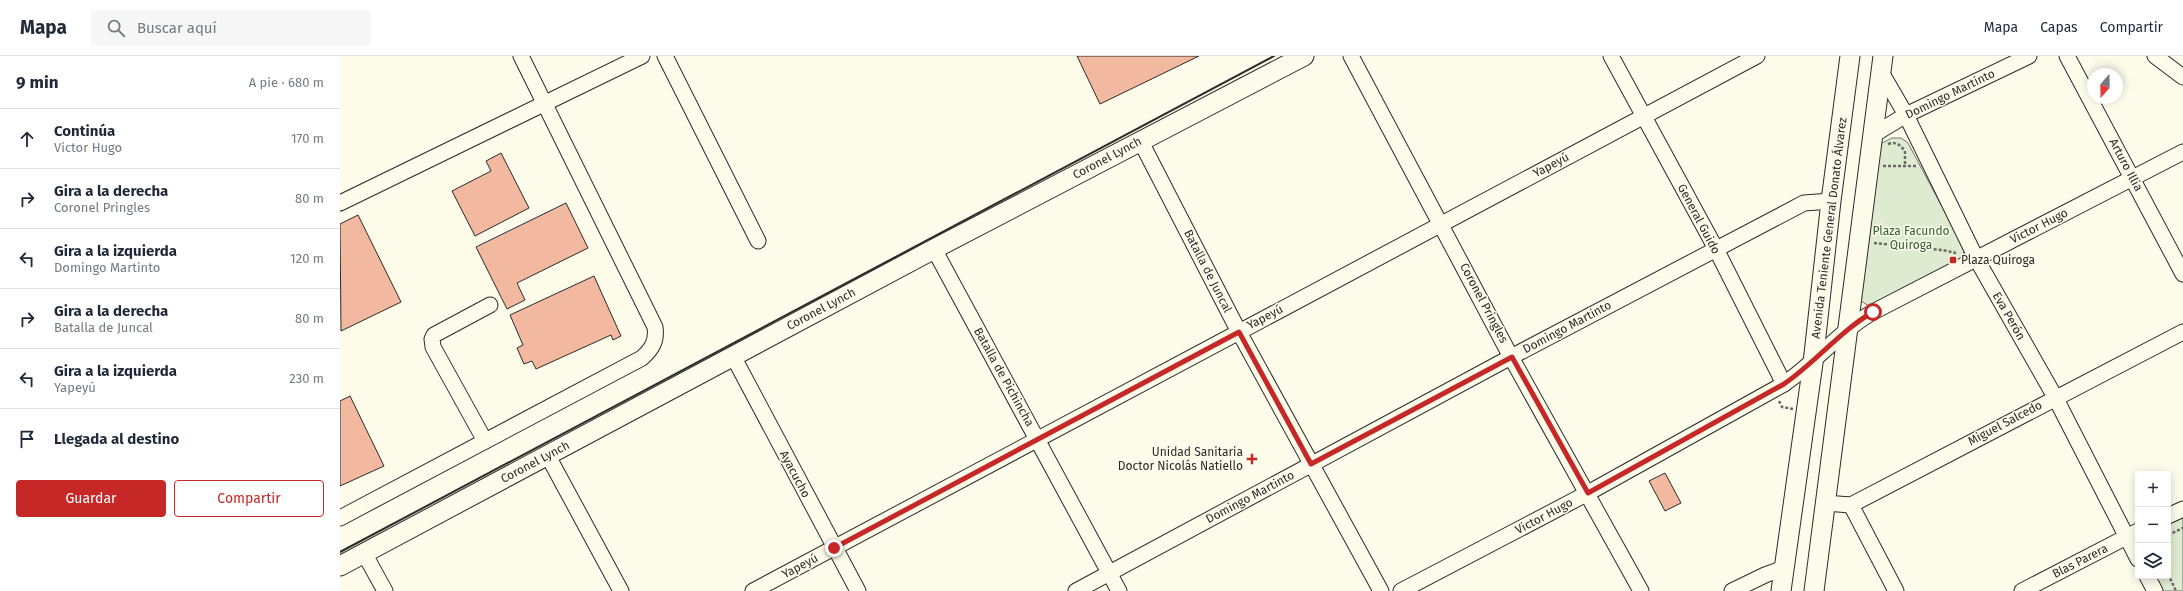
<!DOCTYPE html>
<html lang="es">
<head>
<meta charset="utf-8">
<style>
	body { margin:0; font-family:"Fira Sans",sans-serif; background:#f6f6f7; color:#1f2937 }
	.controls { position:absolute; right:12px; bottom:12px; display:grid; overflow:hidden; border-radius:4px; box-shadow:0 2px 10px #0003 }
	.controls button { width:36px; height:36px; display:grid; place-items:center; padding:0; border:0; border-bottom:1px solid #e0e1e3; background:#fff; color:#1f2937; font:20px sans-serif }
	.compass { position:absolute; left:1747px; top:12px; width:36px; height:36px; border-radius:50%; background:#fff; box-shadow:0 2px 10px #0003; rotate:200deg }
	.stop { position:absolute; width:12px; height:12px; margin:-9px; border:3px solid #c62828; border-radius:50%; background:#fff }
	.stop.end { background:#c62828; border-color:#fff; box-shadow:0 1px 4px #0008 }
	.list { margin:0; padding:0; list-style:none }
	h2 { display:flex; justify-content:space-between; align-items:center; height:52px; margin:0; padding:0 16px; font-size:17px }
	h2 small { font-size:13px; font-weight:400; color:#747a83 }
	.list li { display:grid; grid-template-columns:26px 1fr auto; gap:12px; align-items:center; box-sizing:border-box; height:60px; padding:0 16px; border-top:1px solid #e0e1e3 }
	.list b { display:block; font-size:15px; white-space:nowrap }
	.list p { margin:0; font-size:13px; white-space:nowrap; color:#747a83 }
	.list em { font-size:13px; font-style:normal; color:#747a83 }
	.actions { display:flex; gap:8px; padding:12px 16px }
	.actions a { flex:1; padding:9px 0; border:1px solid #c62828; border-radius:4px; text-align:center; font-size:14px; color:#c62828 }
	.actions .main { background:#c62828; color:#fff }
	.icon { flex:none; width:22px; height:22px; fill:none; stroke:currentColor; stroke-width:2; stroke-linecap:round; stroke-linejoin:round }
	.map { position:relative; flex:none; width:1843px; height:535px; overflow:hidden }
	header { display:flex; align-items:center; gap:24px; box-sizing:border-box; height:56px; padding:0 20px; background:#fff; border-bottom:1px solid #e0e1e3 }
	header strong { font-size:19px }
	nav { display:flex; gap:22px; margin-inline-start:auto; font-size:14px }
	.search { width:280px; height:36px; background:#f6f6f7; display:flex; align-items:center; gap:10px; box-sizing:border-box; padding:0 14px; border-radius:4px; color:#747a83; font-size:15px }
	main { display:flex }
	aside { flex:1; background:#fff }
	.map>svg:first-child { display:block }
	.green { fill:#deebd1; stroke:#74746e }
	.building { fill:#f2b8a0; stroke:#2b2b2b }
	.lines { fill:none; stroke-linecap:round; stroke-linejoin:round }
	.minor-casing { stroke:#2b2b2b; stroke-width:17 }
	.major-casing { stroke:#2b2b2b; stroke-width:21 }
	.path { stroke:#6a6964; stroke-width:2.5; stroke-dasharray:3 2; stroke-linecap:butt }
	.minor { stroke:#fdfbea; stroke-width:15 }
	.major { stroke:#fdfbea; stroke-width:19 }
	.wall { stroke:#2b2b2b; stroke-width:2 }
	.route { stroke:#c62828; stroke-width:5 }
	.poi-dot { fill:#c62828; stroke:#fdfbea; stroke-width:1.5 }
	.labels { text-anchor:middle; stroke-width:3; stroke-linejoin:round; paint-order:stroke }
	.street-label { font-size:12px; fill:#2b2b2b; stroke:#fdfbea }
	.park-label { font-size:12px; fill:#34623c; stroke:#fdfbea }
	.poi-label { font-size:12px; fill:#2b2b2b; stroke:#fdfbea; text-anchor:start }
</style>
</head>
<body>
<header>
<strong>Mapa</strong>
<div class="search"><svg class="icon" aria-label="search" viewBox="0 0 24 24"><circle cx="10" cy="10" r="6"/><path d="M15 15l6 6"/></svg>Buscar aquí</div>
<nav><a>Mapa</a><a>Capas</a><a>Compartir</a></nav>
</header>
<main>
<aside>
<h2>9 min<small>A pie · 680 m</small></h2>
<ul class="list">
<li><svg class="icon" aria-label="ahead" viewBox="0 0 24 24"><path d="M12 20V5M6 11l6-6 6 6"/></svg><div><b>Continúa</b><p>Victor Hugo</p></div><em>170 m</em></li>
<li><svg class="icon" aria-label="right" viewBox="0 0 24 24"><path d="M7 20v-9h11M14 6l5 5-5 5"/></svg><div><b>Gira a la derecha</b><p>Coronel Pringles</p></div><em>80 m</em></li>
<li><svg class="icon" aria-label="left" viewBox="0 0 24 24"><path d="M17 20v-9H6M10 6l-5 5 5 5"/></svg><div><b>Gira a la izquierda</b><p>Domingo Martinto</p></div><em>120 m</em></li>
<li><svg class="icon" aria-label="right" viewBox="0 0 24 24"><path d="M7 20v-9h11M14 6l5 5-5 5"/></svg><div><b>Gira a la derecha</b><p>Batalla de Juncal</p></div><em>80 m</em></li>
<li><svg class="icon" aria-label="left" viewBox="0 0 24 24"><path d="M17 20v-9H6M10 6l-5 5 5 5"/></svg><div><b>Gira a la izquierda</b><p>Yapeyú</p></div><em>230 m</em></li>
<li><svg class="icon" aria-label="arrive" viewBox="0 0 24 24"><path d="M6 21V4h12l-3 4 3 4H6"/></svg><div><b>Llegada al destino</b></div></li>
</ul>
<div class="actions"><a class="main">Guardar</a><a>Compartir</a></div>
</aside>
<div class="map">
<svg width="1843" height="535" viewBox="0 0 1843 535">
	<rect width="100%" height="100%" fill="#fdfbea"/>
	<g class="green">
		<polygon points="1552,82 1561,82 1568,87 1623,190 1624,194 1623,202 1529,250 1521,245 1521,241 1540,88"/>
		<polygon points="1843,453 1843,535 1815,535 1807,520 1828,520 1828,460"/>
	</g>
	<g class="building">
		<polygon points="737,0 859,0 760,48"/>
		<polygon points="161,97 189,152 135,180 112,135 151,115 146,105"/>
		<polygon points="226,147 248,192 177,227 185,244 167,253 136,191"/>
		<polygon points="18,159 61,246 1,275 0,168"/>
		<polygon points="254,220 281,280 273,284 271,279 196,313 192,305 184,308 177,292 183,289 170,259"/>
		<polygon points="10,340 44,410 0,430 0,345"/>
		<polygon points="1325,417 1341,447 1325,455 1309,425"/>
	</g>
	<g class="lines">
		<g class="minor-casing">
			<g id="minor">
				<polyline points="325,0 418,185"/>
				<polyline points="1011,0 1171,301 1301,535"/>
				<polyline points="1271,0 1376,193 1444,328"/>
				<polyline points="1727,0 1843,218"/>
				<polyline points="1815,0 1843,21"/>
				<polyline points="1541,16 1566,59 1636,202 1715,341 1798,503"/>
				<polyline points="1533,79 1566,59 1689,0"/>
				<polyline points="800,84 899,276 1041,535"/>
				<polyline points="0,147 302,0"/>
				<polyline points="594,193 779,535"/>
				<polyline points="393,300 518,535"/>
				<polyline points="145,385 93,291 92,283 94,279 150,249"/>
				<polyline points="208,400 281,535"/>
				<polyline points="1485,447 1511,449 1843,276"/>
				<polyline points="1511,449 1556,535"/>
				<polyline points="1828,460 1843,453"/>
				<path d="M0 462 302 302C312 293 317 285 315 271L181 0"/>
				<polyline points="24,497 45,535"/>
				<polyline points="1807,520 1815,535"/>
				<polyline points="413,535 1417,0"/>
				<polyline points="736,535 1171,301 1464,147 1491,145"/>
				<path d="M1061 535 1248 437 1444 328C1476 306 1500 275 1533 256L1843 96"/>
				<polyline points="1392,535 1425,519 1444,512"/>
				<polyline points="1682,535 1798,475"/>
			</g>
		</g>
		<g class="major-casing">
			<g id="major">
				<polyline points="0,510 594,193 964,0"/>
				<polyline points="1441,535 1473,307 1491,145 1510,0"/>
				<polyline points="1474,535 1543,0"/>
			</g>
		</g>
		<g class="path">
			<path d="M1548 88C1556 85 1560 89 1565 95V111"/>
			<polyline points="1543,110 1576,110"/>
			<polyline points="1534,187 1602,194 1616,197"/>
			<polyline points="1439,345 1442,351 1453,353"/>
			<polyline points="1828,479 1843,472"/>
			<polyline points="1828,518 1836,535"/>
		</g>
		<use href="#minor" class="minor"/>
		<use href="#major" class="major"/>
		<polyline class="wall" points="0,496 934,0"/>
	</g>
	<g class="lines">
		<path class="route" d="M494 492 899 276 971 408 1172 301 1248 437 1444 328C1476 306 1500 275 1533 256"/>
	</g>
	<g class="poi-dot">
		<rect x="1609" y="200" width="8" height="8" rx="2"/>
		<path d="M910 397h4v4h4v4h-4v4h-4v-4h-4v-4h4z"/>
	</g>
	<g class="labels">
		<g class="street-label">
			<text transform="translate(1610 38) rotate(-26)" y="4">Domingo Martinto</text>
			<text transform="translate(767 102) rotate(-28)" y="4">Coronel Lynch</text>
			<text transform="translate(1211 109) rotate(-28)" y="4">Yapeyú</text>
			<text transform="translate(1786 109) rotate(62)" y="4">Arturo Illia</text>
			<text transform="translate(1359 163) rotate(62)" y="4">General Guido</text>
			<text transform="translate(1699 170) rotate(-27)" y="4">Victor Hugo</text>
			<text transform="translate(1489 172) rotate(-83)" y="4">Avenida Teniente General Donato Álvarez</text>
			<text transform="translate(868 215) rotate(63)" y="4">Batalla de Juncal</text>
			<text transform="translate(1144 247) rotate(62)" y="4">Coronel Pringles</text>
			<text transform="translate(481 253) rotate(-28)" y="4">Coronel Lynch</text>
			<text transform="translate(1669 260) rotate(60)" y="4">Eva Perón</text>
			<text transform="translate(925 261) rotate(-28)" y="4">Yapeyú</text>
			<text transform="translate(1227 271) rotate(-28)" y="4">Domingo Martinto</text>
			<text transform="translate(664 321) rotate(61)" y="4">Batalla de Pichincha</text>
			<text transform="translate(1665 367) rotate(-28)" y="4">Miguel Salcedo</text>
			<text transform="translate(195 406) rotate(-28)" y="4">Coronel Lynch</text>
			<text transform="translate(455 418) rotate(62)" y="4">Ayacucho</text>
			<text transform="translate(910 441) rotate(-28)" y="4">Domingo Martinto</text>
			<text transform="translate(1204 460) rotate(-28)" y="4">Victor Hugo</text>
			<text transform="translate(1740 505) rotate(-27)" y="4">Blas Parera</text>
			<text transform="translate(460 510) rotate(-28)" y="4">Yapeyú</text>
		</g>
		<g class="park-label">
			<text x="1571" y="179">Plaza Facundo<tspan x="1571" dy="14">Quiroga</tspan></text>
		</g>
		<g class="poi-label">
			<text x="1621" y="208">Plaza Quiroga</text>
			<text x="903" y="400" text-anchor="end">Unidad Sanitaria<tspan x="903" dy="14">Doctor Nicolás Natiello</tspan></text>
		</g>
	</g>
</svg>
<div class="controls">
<button>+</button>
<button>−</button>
<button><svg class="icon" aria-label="layers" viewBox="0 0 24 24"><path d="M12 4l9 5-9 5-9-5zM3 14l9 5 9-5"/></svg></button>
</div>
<svg class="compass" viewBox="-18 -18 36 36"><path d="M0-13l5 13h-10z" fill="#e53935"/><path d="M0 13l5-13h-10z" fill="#747a83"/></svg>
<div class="stop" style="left:1533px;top:256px"></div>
<div class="stop end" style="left:494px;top:492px"></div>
</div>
</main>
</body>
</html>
